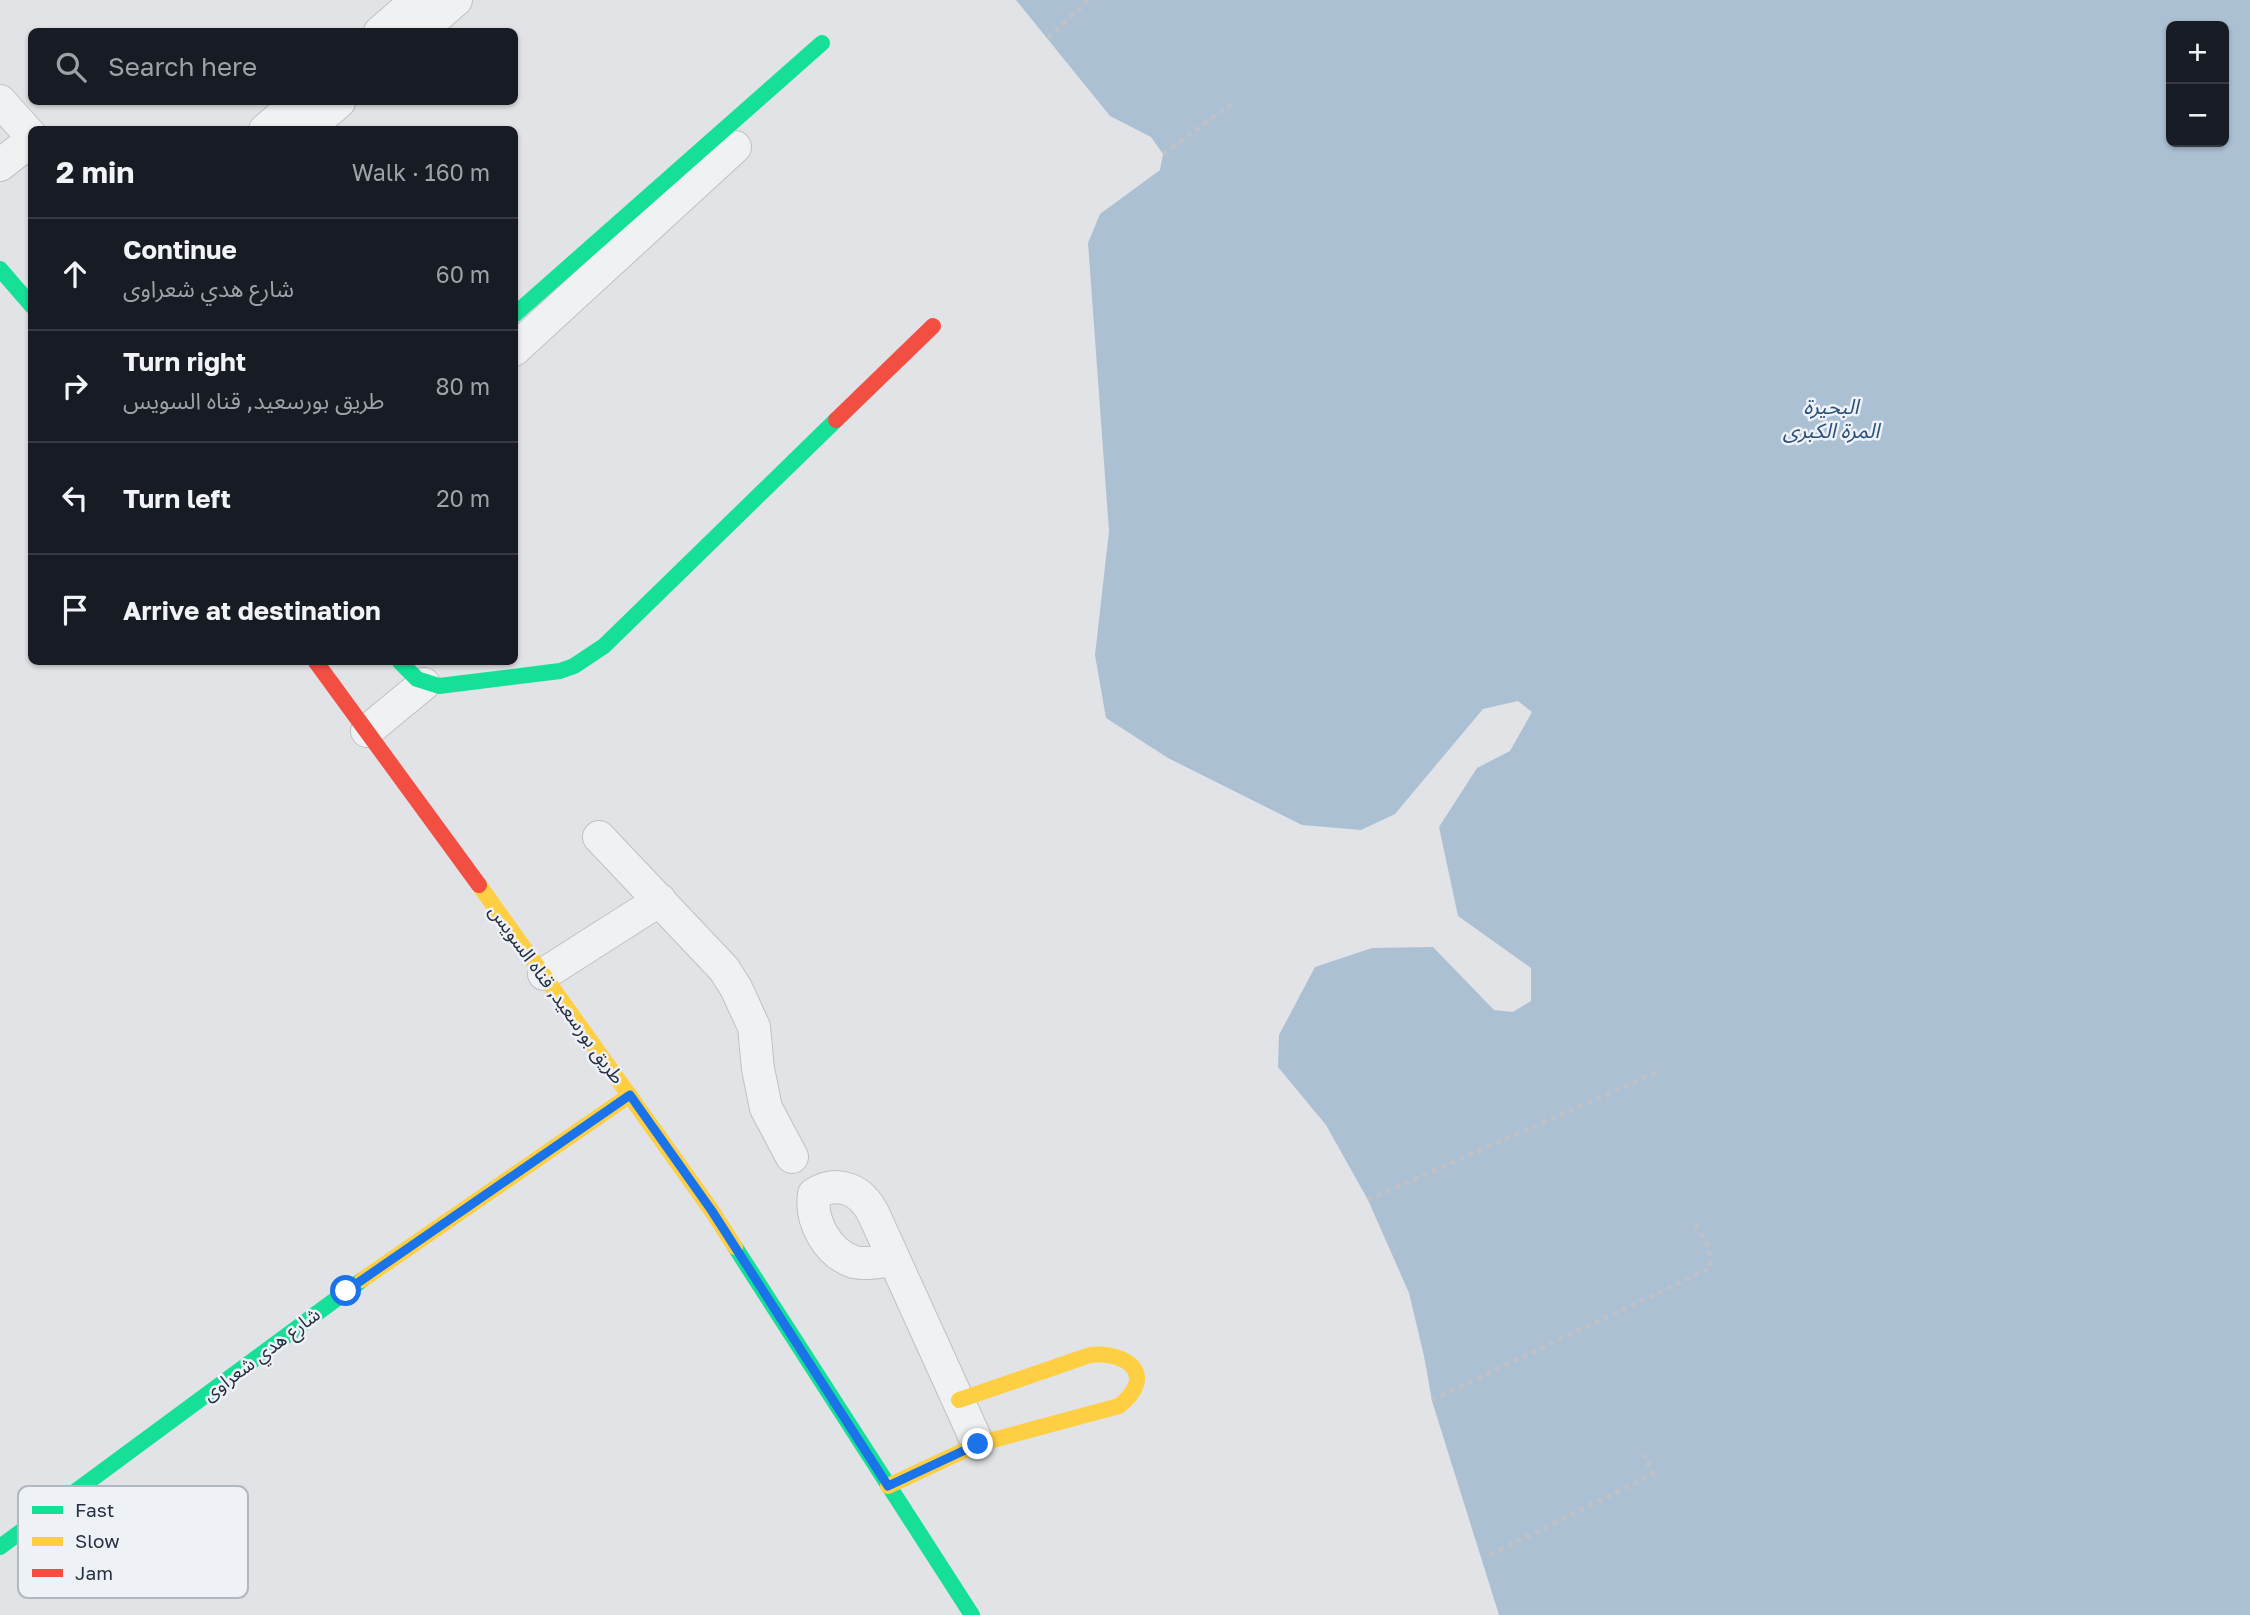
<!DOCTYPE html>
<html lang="en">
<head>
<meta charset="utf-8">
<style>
	body { margin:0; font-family:"Golos Text","Noto Sans Arabic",sans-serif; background:#242831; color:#f1f3f6 }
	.controls { position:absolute; right:21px; top:21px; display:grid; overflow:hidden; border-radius:10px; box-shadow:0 2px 5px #0004 }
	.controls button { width:63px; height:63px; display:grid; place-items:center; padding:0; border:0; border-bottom:2px solid #363941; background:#171b24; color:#f1f3f6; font:35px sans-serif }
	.stop { position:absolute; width:21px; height:21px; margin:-16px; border:5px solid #1a73e8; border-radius:50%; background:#fff }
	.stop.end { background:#1a73e8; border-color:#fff; box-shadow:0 2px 7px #0008 }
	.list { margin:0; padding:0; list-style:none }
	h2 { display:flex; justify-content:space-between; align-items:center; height:91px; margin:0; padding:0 28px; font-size:30px }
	h2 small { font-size:23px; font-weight:400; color:#9ea1a6 }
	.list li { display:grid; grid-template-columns:46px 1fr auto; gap:21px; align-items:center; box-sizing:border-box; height:112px; padding:0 28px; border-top:2px solid #363941 }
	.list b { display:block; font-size:26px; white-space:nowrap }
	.list p { margin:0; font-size:23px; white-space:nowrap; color:#9ea1a6 }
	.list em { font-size:23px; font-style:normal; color:#9ea1a6 }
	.icon { flex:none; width:38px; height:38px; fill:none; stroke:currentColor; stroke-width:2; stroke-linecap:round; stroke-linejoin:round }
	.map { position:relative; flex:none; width:2250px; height:1615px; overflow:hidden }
	.search { position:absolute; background:#171b24; box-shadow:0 2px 5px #0004; left:28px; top:28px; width:490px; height:77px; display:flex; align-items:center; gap:18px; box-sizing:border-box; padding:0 24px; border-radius:10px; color:#9ea1a6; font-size:26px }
	.panel { position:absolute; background:#171b24; box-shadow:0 2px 5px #0004; left:28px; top:126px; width:490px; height:539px; border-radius:10px }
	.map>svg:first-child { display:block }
	.water { fill:#acc0d4; fill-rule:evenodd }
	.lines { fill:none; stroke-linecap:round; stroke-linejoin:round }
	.street-casing { stroke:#bfc1c4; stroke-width:34 }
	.path { stroke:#bfc1c6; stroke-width:4.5; stroke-dasharray:5 5; stroke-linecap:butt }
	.street { stroke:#f0f1f3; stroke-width:32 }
	.fast { stroke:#16e098; stroke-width:16 }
	.slow { stroke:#ffcf43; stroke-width:16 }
	.jam { stroke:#f24e42; stroke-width:16 }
	.route { stroke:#1a73e8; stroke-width:9 }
	.labels { text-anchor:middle; stroke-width:5; stroke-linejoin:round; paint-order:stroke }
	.street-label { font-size:19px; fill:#263042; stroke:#eef2f7 }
	.water-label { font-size:21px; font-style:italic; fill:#2b507a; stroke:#eef2f7 }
	.key { fill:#eef2f7; stroke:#b2b8c1; stroke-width:2 }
	.key-label { font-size:19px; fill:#263042 }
</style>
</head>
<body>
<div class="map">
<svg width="2250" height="1615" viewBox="0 0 2250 1615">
	<rect width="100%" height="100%" fill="#e1e3e6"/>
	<path class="water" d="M1016 0H2250V1615H1499L1432 1401 1424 1356 1409 1293 1368 1200 1326 1125 1278 1067 1279 1035 1315 967 1372 948 1433 947 1494 1010 1513 1012 1531 1001V968L1458 916 1439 827 1477 768 1510 751 1532 712 1518 701 1483 709 1395 814 1361 830 1302 825 1168 758 1106 718 1095 655 1109 531 1088 243 1100 214 1160 170 1163 154 1151 137 1110 116ZM2171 26H2224V142H2171Z"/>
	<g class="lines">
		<g class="street-casing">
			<g id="street">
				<polyline points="380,32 417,0"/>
				<polyline points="419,32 456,0"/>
				<polyline points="0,101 32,137"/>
				<polyline points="265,130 298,102"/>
				<polyline points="306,130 339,102"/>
				<polyline points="0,165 32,140"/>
				<polyline points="514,350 735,147"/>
				<polyline points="367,731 424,684"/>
				<polyline points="599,837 724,969 736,988 754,1027 758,1069 766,1108 792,1157"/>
				<polyline points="544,974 660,900"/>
				<path d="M894 1260C882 1261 866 1265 854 1262 827 1253 810 1221 814 1194 839 1179 862 1190 874 1215L978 1444"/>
			</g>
		</g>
		<g class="path">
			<polyline points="1048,38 1089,0"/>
			<polyline points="1163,154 1234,102"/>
			<polyline points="1368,1200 1659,1071"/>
			<polyline points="1432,1400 1710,1268 1709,1247 1695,1224"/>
			<polyline points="1490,1555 1653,1474 1644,1455"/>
		</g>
		<use href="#street" class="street"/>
		<g class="fast">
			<polyline points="0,269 32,306"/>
			<polyline points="514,315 822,43"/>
			<polyline points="400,662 417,679 439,686 560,671 574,666 604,646 836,420"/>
			<polyline points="735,1247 972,1615"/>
			<polyline points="0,1547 362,1280"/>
		</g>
		<g class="slow">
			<polyline points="479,885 712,1211 735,1247"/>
			<polyline points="362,1280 630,1095"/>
			<path d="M888 1486 978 1444 1119 1406C1157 1376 1129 1351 1090 1355L959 1400"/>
		</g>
		<g class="jam">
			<polyline points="836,420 933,326"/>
			<polyline points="316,662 479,885"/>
		</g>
	</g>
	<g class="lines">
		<polyline class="route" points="346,1291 630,1095 712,1211 888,1486 978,1444"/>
	</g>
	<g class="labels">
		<g class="street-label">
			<text transform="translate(557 994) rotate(54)" y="7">طريق بورسعيد, قناه السويس</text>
			<text transform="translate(261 1354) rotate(-37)" y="7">شارع هدي شعراوى</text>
		</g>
		<g class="water-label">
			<text x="1831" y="414">البحيرة<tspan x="1831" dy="24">المرة الكبرى</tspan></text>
		</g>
	</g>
	<rect x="18" y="1486" width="230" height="112" rx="10" class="key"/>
	<rect x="32" y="1506" width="31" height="8" fill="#16e098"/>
	<rect x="32" y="1537" width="31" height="9" fill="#ffcf43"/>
	<rect x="32" y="1569" width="31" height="8" fill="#f24e42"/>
	<g class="key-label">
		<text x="75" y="1517">Fast</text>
		<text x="75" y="1548">Slow</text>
		<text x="75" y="1580">Jam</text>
	</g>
</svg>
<div class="controls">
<button>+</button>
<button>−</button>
</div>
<div class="stop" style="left:346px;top:1291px"></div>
<div class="stop end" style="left:978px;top:1444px"></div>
<div class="search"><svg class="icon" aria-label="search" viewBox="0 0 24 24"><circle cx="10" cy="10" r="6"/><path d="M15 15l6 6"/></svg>Search here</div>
<section class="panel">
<h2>2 min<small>Walk · 160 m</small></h2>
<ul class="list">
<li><svg class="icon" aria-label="ahead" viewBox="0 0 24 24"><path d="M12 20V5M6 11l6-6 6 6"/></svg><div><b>Continue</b><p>شارع هدي شعراوى</p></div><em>60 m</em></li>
<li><svg class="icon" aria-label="right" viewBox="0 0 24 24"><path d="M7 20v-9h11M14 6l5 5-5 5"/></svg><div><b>Turn right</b><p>طريق بورسعيد, قناه السويس</p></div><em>80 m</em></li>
<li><svg class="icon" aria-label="left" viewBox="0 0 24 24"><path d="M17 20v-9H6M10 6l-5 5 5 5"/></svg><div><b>Turn left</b></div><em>20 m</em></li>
<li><svg class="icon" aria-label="arrive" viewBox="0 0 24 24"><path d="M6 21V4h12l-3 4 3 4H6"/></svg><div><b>Arrive at destination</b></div></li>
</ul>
</section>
</div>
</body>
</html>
